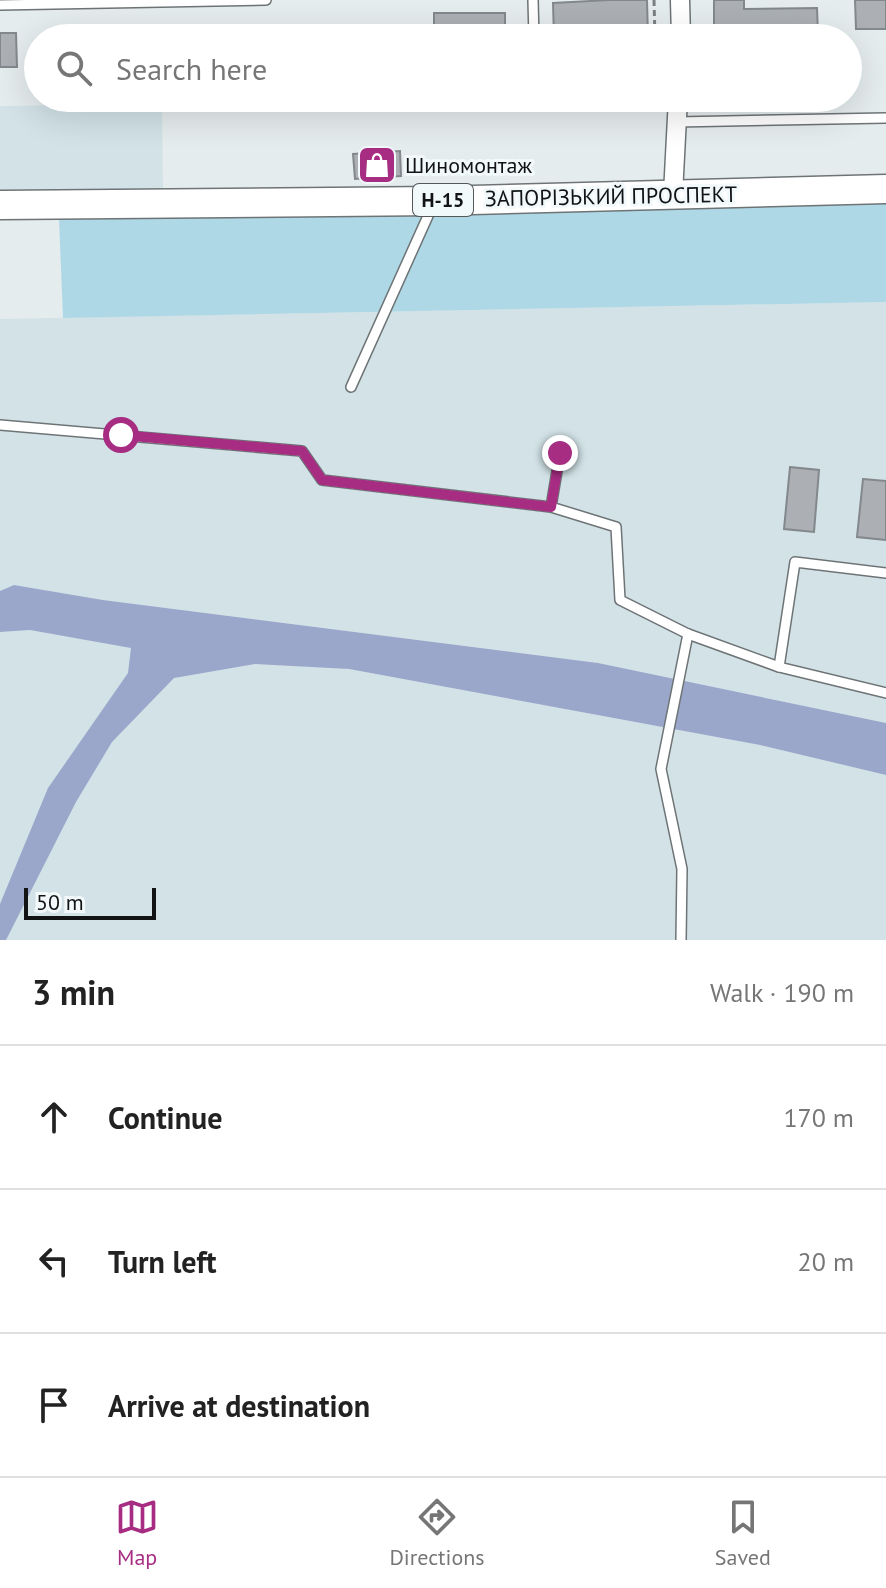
<!DOCTYPE html>
<html lang="en">
<head>
<meta charset="utf-8">
<style>
	body { margin:0; font-family:"PT Sans",sans-serif; background:#f2f2f2; color:#222 }
	.scale { position:absolute; left:24px; bottom:20px; width:132px; box-sizing:border-box; padding-left:8px; border:4px solid #111314; border-top:0; font-size:22px; line-height:28px; white-space:nowrap; color:#111314; -webkit-text-stroke:6px #f2f9fb; paint-order:stroke }
	.stop { position:absolute; width:24px; height:24px; margin:-18px; border:6px solid #a72d83; border-radius:50%; background:#fff }
	.stop.end { background:#a72d83; border-color:#fff; box-shadow:0 2px 8px #0008 }
	.list { margin:0; padding:0; list-style:none }
	h2 { display:flex; justify-content:space-between; align-items:center; height:104px; margin:0; padding:0 32px; font-size:34px }
	h2 small { font-size:26px; font-weight:400; color:#767676 }
	.list li { display:grid; grid-template-columns:52px 1fr auto; gap:24px; align-items:center; box-sizing:border-box; height:144px; padding:0 32px; border-top:2px solid #e0e0e0 }
	.list b { display:block; font-size:30px; white-space:nowrap }
	.list em { font-size:26px; font-style:normal; color:#767676 }
	.icon { flex:none; width:44px; height:44px; fill:none; stroke:currentColor; stroke-width:2; stroke-linecap:round; stroke-linejoin:round }
	.map { position:relative; flex:none; width:886px; height:940px; overflow:hidden }
	.search { position:absolute; background:#fff; box-shadow:0 8px 32px #0002; left:24px; right:24px; top:24px; height:88px; display:flex; align-items:center; gap:20px; box-sizing:border-box; padding:0 28px; border-radius:44px; color:#767676; font-size:30px }
	.sheet { height:536px; background:#fff }
	nav { display:flex; justify-content:space-around; align-items:center; box-sizing:border-box; height:112px; border-top:2px solid #e0e0e0; background:#fff; font-size:22px; color:#767676 }
	nav a { display:grid; justify-items:center; gap:4px }
	nav .on { color:#a72d83 }
	.map>svg:first-child { display:block }
	.built { fill:#d2e2e7 }
	.green { fill:#afd8e6 }
	.water { fill:#9aa7cb }
	.building { fill:#acb0b5; stroke:#83888c; stroke-width:2 }
	.lines { fill:none; stroke-linecap:round; stroke-linejoin:round }
	.lane-casing { stroke:#6e7476; stroke-width:12 }
	.street-casing { stroke:#6e7476; stroke-width:21 }
	.primary-casing { stroke:#6e7476; stroke-width:31 }
	.path { stroke:#7b8082; stroke-width:3; stroke-dasharray:6 4; stroke-linecap:butt }
	.lane { stroke:#fff; stroke-width:9 }
	.street { stroke:#fff; stroke-width:18 }
	.primary { stroke:#fff; stroke-width:28 }
	.route { stroke:#a72d83; stroke-width:10 }
	.labels { text-anchor:middle; stroke-width:6; stroke-linejoin:round; paint-order:stroke }
	.shield { fill:#f2f9fb; stroke:#545859; stroke-width:2 }
	.shield-label { font-size:20px; font-weight:bold; fill:#111314 }
	.poi-label { font-size:22px; fill:#111314; stroke:#f2f9fb; text-anchor:start }
	.street-label { font-size:22px; fill:#111314; stroke:#f2f9fb }
</style>
</head>
<body>
<div class="map">
<svg width="886" height="940" viewBox="0 0 886 940">
	<rect width="100%" height="100%" fill="#e5ecee"/>
	<g class="built">
		<polygon points="162,104 163,197 0,199 0,106"/>
		<polygon points="886,302 886,723 598,663 103,600 14,585 0,591 0,319"/>
		<polygon points="30,630 131,647 349,669 760,745 886,775 886,940 0,940 0,632"/>
	</g>
	<polygon class="green" points="886,201 886,302 63,318 59,219"/>
	<polygon class="water" points="14,585 103,600 598,663 886,723 886,775 760,745 349,669 255,664 174,678 112,742 76,802 6,940 0,940 0,904 48,788 128,673 131,648 30,630 0,632 0,591"/>
	<g class="building">
		<polygon points="609,0 647,0 648,38 554,38 553,3"/>
		<polygon points="714,0 744,0 744,9 817,8 818,35 714,37"/>
		<polygon points="855,0 886,0 886,29 856,29"/>
		<rect x="434" y="13" width="71" height="25"/>
		<polygon points="326,26 326,38 249,38 249,27"/>
		<rect x="125" y="28" width="77" height="10"/>
		<polygon points="0,33 16,33 17,67 0,67"/>
		<polygon points="400,151 401,176 355,179 353,154"/>
		<polygon points="790,467 819,470 814,532 784,529"/>
		<polygon points="863,479 886,481 886,540 857,537"/>
	</g>
	<g class="lines">
		<g class="lane-casing">
			<g id="lane">
				<polyline points="533,0 534,38"/>
				<polyline points="0,5 266,0"/>
				<polyline points="676,122 886,118"/>
				<polyline points="351,387 432,207"/>
				<polyline points="0,425 302,451 322,480 551,507 560,453"/>
				<polyline points="551,507 616,527 620,600 688,634 779,667"/>
				<polyline points="886,573 795,562 779,667 886,693"/>
				<polyline points="681,940 682,869 661,769 688,634"/>
			</g>
		</g>
		<g class="street-casing">
			<g id="street">
				<polyline points="680,0 681,38"/>
				<polyline points="673,194 678,98"/>
			</g>
		</g>
		<g class="primary-casing">
			<polyline id="primary" points="0,205 436,201 886,189"/>
		</g>
		<polyline class="path" points="654,0 655,38"/>
		<use href="#lane" class="lane"/>
		<use href="#street" class="street"/>
		<use href="#primary" class="primary"/>
	</g>
	<g class="lines">
		<polyline class="route" points="121,435 302,451 322,480 551,507 560,453"/>
	</g>
	<defs>
		<g id="shop-square" transform="scale(2)"><rect x="-9" y="-9" width="18" height="18" rx="4" fill="#a72d83" stroke="#f2f9fb"/><path d="M-5-2.5h2.3a2.7 3.5 0 0 1 5.4 0H5L5.5 6h-11ZM-1.5-2.5h3a1.5 2.3 0 0 0-3 0Z" fill="#fff"/></g>
	</defs>
	<g fill-rule="evenodd">
		<use href="#shop-square" x="377" y="165"/>
	</g>
	<g class="labels">
		<rect class="shield" x="413" y="184" width="60" height="32" rx="6"/>
		<g class="shield-label">
			<text x="443" y="207">Н-15</text>
		</g>
		<g class="poi-label">
			<text x="405" y="173">Шиномонтаж</text>
		</g>
		<g class="street-label">
			<text transform="translate(611 196) rotate(-1)" y="8">ЗАПОРІЗЬКИЙ ПРОСПЕКТ</text>
		</g>
	</g>
</svg>
<div class="scale">50 m</div>
<div class="stop" style="left:121px;top:435px"></div>
<div class="stop end" style="left:560px;top:453px"></div>
<div class="search"><svg class="icon" aria-label="search" viewBox="0 0 24 24"><circle cx="10" cy="10" r="6"/><path d="M15 15l6 6"/></svg>Search here</div>
</div>
<section class="sheet">
<h2>3 min<small>Walk · 190 m</small></h2>
<ul class="list">
<li><svg class="icon" aria-label="ahead" viewBox="0 0 24 24"><path d="M12 20V5M6 11l6-6 6 6"/></svg><div><b>Continue</b></div><em>170 m</em></li>
<li><svg class="icon" aria-label="left" viewBox="0 0 24 24"><path d="M17 20v-9H6M10 6l-5 5 5 5"/></svg><div><b>Turn left</b></div><em>20 m</em></li>
<li><svg class="icon" aria-label="arrive" viewBox="0 0 24 24"><path d="M6 21V4h12l-3 4 3 4H6"/></svg><div><b>Arrive at destination</b></div></li>
</ul>
</section>
<nav>
<a class="on"><svg class="icon" aria-label="map" viewBox="0 0 24 24"><path d="M3 6l6-2 6 2 6-2v14l-6 2-6-2-6 2zM9 4v14M15 6v14"/></svg>Map</a>
<a><svg class="icon" aria-label="directions" viewBox="0 0 24 24"><path d="M12 3l9 9-9 9-9-9zM9 14v-3h6M13 9l2 2-2 2"/></svg>Directions</a>
<a><svg class="icon" aria-label="saved" viewBox="0 0 24 24"><path d="M7 4h10v16l-5-4-5 4z"/></svg>Saved</a>
</nav>
</body>
</html>
